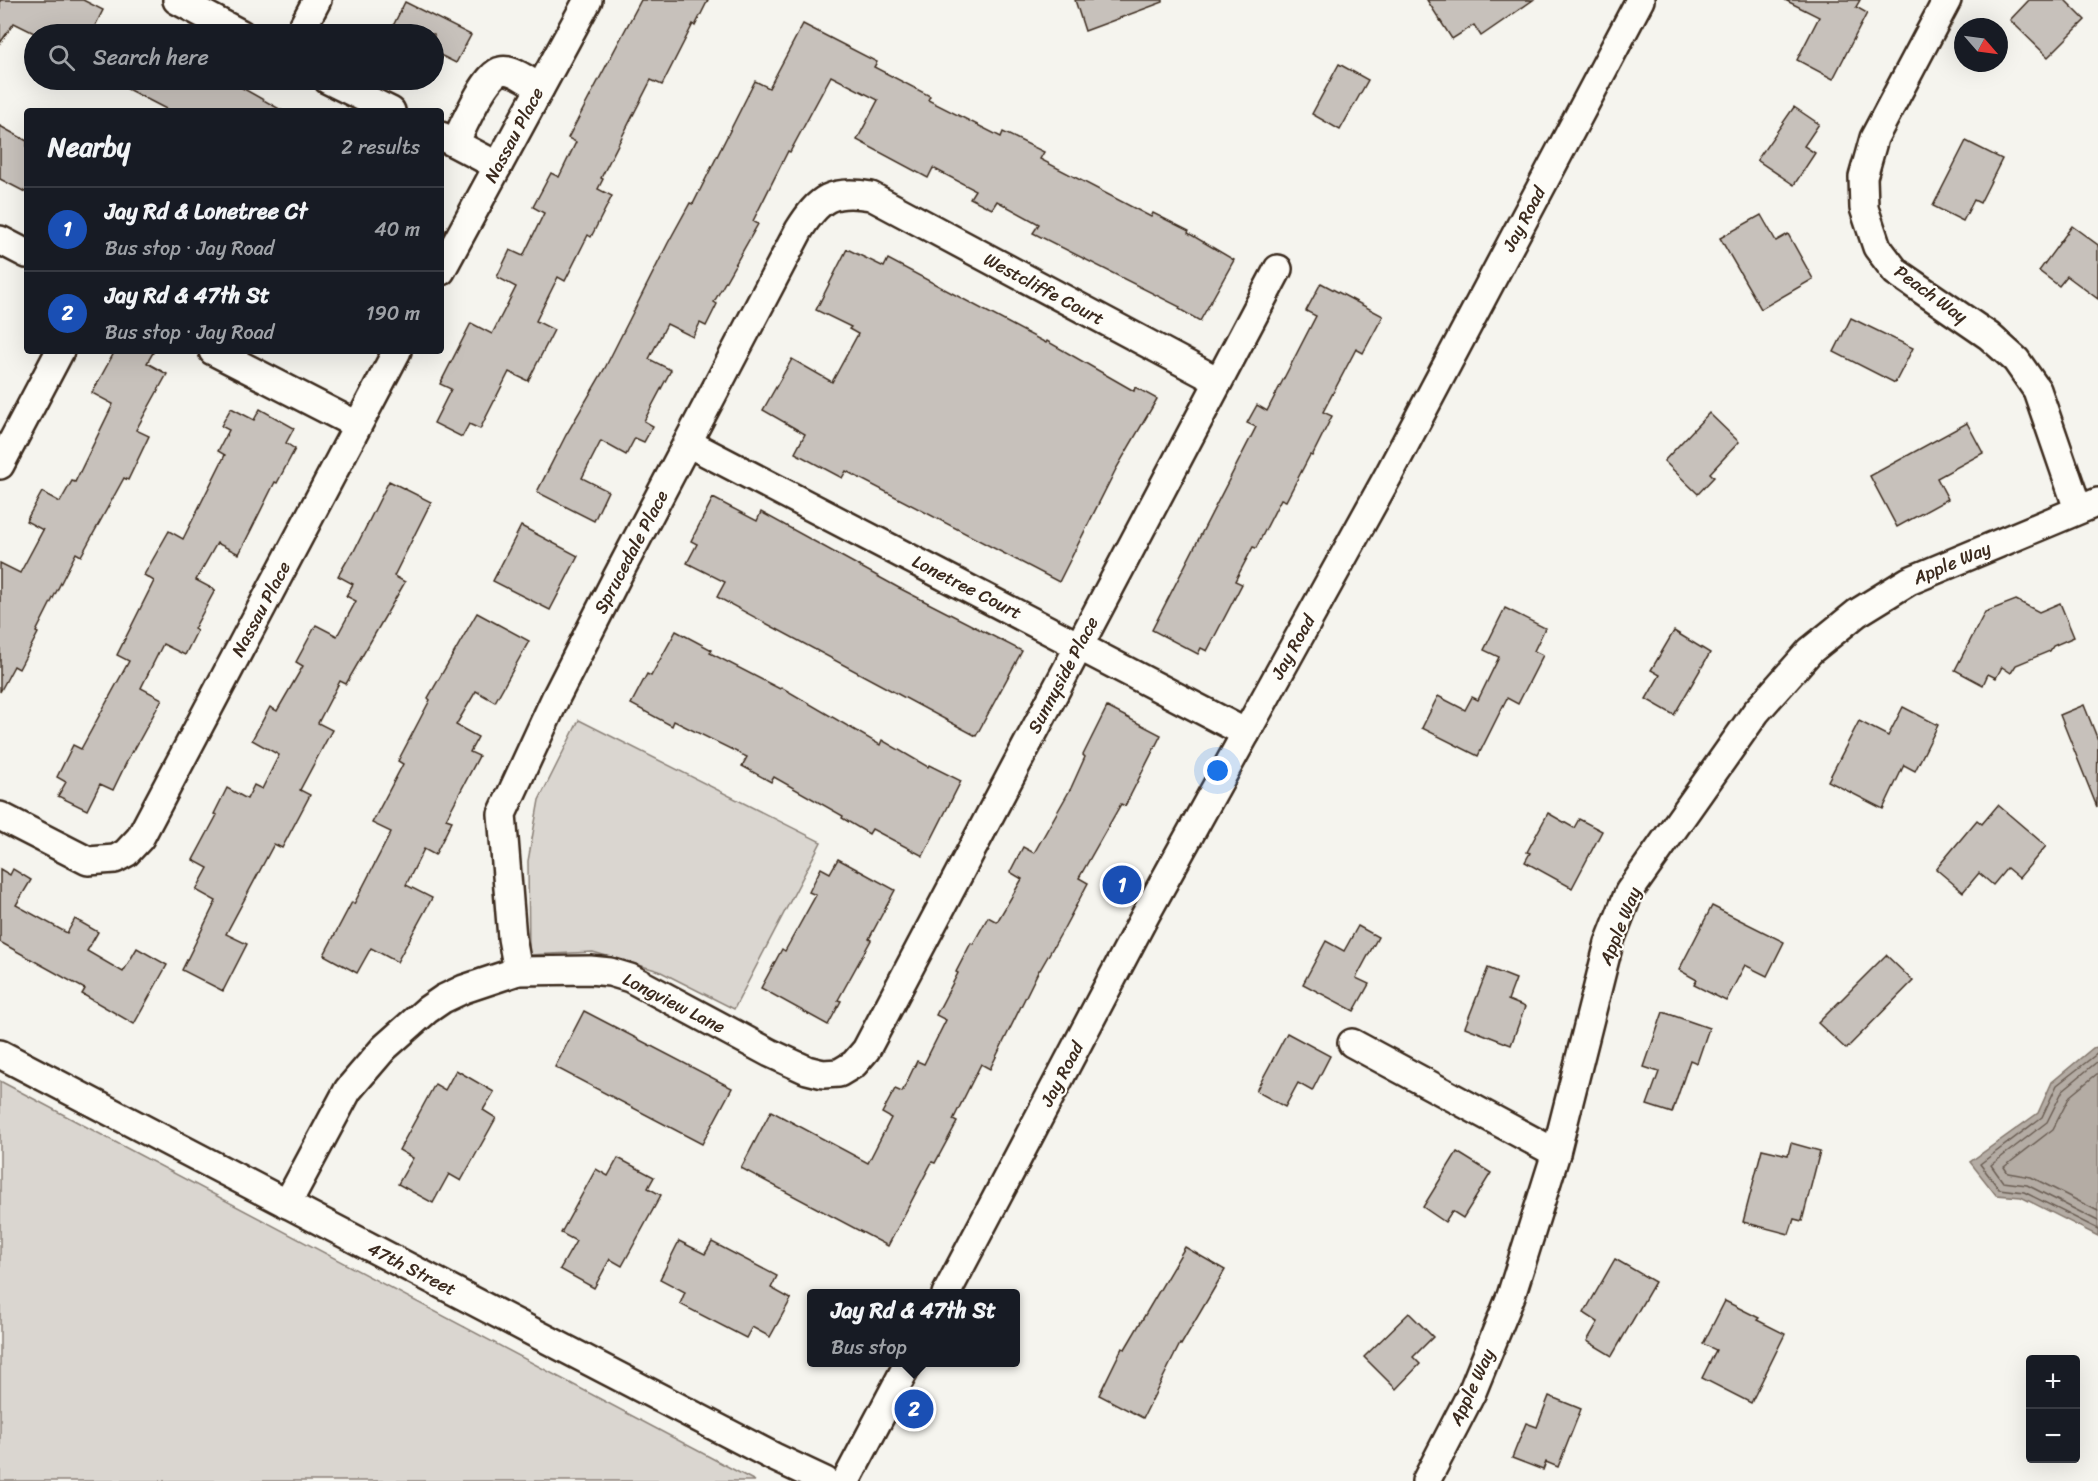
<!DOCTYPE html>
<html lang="en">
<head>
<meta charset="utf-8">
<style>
	body { margin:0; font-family:Sriracha,sans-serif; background:#20242c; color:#f1f3f6 }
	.controls { position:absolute; right:18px; bottom:18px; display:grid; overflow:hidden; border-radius:6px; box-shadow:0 6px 24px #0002 }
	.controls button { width:54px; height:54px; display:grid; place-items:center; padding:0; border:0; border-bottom:2px solid #363941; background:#171b24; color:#f1f3f6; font:30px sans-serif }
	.compass { position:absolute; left:1954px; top:18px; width:54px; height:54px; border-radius:50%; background:#171b24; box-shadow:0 6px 24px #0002; rotate:118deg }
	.you { position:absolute; left:1218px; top:771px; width:21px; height:21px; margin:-15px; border:4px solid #fff; border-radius:50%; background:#1a73e8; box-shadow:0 0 0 9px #1a73e833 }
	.badge { display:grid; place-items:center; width:39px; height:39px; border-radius:50%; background:#b45309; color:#fff; font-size:20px; font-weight:700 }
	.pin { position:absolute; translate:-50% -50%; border:3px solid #fff; box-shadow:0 2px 6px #0006 }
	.popup { position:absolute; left:807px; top:1289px; width:213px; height:78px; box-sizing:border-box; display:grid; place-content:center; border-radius:6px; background:#171b24; filter:drop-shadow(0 2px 4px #0005); font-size:20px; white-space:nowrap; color:#9ea1a6 }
	.popup b { font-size:22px; color:#f1f3f6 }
	.popup::after { content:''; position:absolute; left:50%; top:100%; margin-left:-12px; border:12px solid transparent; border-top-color:#171b24 }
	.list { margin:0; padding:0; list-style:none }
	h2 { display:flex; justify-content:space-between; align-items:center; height:78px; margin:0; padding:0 24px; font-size:26px }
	h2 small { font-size:20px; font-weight:400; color:#9ea1a6 }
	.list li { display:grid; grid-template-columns:39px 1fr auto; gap:18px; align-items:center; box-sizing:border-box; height:84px; padding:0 24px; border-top:2px solid #363941 }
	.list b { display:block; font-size:22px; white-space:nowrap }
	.list p { margin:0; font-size:20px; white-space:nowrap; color:#9ea1a6 }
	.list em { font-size:20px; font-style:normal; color:#9ea1a6 }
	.icon { flex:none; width:33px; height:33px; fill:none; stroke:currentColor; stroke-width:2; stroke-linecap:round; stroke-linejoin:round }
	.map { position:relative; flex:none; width:2098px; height:1481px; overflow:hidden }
	.search { position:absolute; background:#171b24; box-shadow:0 6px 24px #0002; left:24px; top:24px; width:420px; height:66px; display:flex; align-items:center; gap:15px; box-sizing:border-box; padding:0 21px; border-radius:33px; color:#9ea1a6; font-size:22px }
	.panel { position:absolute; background:#171b24; box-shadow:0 6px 24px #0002; left:24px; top:108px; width:420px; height:246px; border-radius:6px }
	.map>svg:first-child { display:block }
	.green { fill:#dad6d0; stroke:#8a8077; stroke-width:1.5 }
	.water { fill:#b4aca4; stroke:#84786e; stroke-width:1.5 }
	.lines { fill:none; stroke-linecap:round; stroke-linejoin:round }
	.shore { stroke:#6b5e54; stroke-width:1.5 }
	.building { fill:#c7c1bb; stroke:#3b2a1e; stroke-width:1.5 }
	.minor-casing { stroke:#3b2a1e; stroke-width:32 }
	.minor { stroke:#fdfcf7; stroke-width:27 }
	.labels { text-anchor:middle; stroke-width:4.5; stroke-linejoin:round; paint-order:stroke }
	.street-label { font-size:18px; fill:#3b2a1e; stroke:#fdfcf7 }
</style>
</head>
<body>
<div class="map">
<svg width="2098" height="1481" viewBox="0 0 2098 1481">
	<rect width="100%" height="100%" fill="#f5f4ee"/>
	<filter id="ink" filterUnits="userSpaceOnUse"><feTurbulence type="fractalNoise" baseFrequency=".0167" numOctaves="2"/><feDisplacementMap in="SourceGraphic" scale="12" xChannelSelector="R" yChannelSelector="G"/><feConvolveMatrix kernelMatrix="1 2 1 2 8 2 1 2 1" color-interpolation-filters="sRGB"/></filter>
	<g filter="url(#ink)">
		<g class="green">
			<polygon points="579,720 821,842 734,1009 659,971 593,952 529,955 528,861 539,800"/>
			<polygon points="0,1081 755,1481 0,1481"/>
		</g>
		<polygon class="water" points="2098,1047 2098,1236 2021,1197 1996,1195 1970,1162 2038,1113 2052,1082 2093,1048"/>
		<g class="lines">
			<g class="shore">
				<polyline points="2098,1053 2057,1085 2042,1117 1980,1164 1999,1189 2024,1192 2098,1229"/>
				<polyline points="2098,1061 2063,1090 2047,1122 1991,1165 2003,1182 2027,1185 2098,1221"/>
				<polyline points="2098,1073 2070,1096 2053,1129 2004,1167 2008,1173 2031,1177 2098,1211"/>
			</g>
		</g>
		<g class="building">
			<polygon points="0,0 83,0 103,10 91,34 36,34 14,23 0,43"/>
			<polygon points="641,0 708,0 695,26 693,24 662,85 651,80 601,178 603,179 598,189 612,196 591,237 588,235 565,281 558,277 536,321 554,330 528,381 509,372 480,429 469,424 462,437 434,423 451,389 440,384 471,323 492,334 516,287 497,277 510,250 523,256 544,213 533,207 551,173 559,177 576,142 568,138"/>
			<polygon points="1075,0 1163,0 1163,2 1085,31"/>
			<polygon points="1427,0 1533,0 1481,36 1474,25 1452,39"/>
			<polygon points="1785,0 1860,0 1856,7 1867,13 1833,79 1797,60 1819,17"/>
			<polygon points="2029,0 2065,0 2085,20 2048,57 2010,20"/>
			<polygon points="405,2 471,35 456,63 434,52 434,34 389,34"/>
			<polygon points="803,24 877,62 874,67 930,96 928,100 1001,137 1003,132 1044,152 1040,159 1151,217 1153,213 1189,231 1188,233 1234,260 1200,321 1179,309 1180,307 1033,233 1039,224 997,201 992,209 970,198 975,190 933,168 928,178 857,140 878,100 831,76 790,152 788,151 753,221 758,224 714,302 717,304 706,326 700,323 693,337 667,324 649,359 671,370 644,421 653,426 644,442 635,438 626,455 601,441 582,478 608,491 594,521 537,492 566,435 605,368 668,243 690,203 693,204 755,81 769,88"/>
			<polygon points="1339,64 1368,80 1340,130 1312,114"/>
			<polygon points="110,80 228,80 283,111 170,111"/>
			<polygon points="1794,107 1819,124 1804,146 1815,153 1794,185 1757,160"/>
			<polygon points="0,126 27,141 27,193 0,179"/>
			<polygon points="1966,141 2002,159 1980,203 1974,200 1963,221 1933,206"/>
			<polygon points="1761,215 1776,241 1788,234 1813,279 1761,309 1720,238"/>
			<polygon points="2072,226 2098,245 2098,299 2067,276 2059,286 2039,271"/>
			<polygon points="847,249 884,267 888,259 1046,343 1047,341 1134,391 1135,387 1157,399 1116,469 1059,582 846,471 842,478 795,453 805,434 763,410 792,359 832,382 858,334 849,329 851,327 816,310"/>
			<polygon points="1321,283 1383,316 1363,353 1356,349 1323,412 1332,416 1312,456 1310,455 1286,501 1281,499 1256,548 1253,547 1235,581 1242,584 1207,651 1201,648 1198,654 1152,630 1256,427 1247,423 1257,405 1267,411 1316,316 1306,311"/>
			<polygon points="1851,318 1913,348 1895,383 1834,352"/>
			<polygon points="115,351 154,351 147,363 167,374 136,430 149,436 128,480 124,478 81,556 76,553 36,632 38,633 19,669 14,666 0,692 0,563 20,573 43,530 26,521 42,492 60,502 72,481 75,482 113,404 92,393"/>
			<polygon points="231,408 254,420 260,409 294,428 286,443 295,449 277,483 275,482 239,554 217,543 196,580 215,590 194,629 197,631 185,655 163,644 141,688 162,699 133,752 132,751 113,790 100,784 87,810 58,796 66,782 57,777 73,745 81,749 129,661 117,655 154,581 144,575 169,531 183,539 225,455 218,451 229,430 221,426"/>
			<polygon points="1709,413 1739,442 1710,473 1714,477 1698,494 1664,461"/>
			<polygon points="1967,423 1983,453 1937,478 1948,499 1897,527 1870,476"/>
			<polygon points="389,481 431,502 394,576 405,582 346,684 340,681 318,723 332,730 300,790 310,795 282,848 274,844 226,934 247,944 223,991 182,970 216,901 196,890 208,868 193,860 217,815 214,814 227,788 247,799 254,785 262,789 279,755 252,740 270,707 277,711 303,666 296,662 316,625 337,636 356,601 346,596 353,584 338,576 352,552 353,553"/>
			<polygon points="713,498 757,521 761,512 899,588 1022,651 976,736 717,597 725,582 687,563 697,544 691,541"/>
			<polygon points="521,526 578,556 550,610 493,581"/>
			<polygon points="2016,600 2039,612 2060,603 2074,637 2053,646 2050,651 2016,665 2011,673 2002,667 1996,678 1988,674 1983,685 1955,670 1985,612"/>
			<polygon points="1505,608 1545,628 1534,651 1543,655 1518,704 1507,698 1478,756 1422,728 1438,696 1465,710 1472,697 1478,700 1499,657 1484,650"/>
			<polygon points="477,613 529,641 495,702 476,691 456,725 478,737 470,752 479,756 446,819 452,821 435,855 424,849 406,885 432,898 397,962 371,948 357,973 324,955 352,902 354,904 391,832 372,823 403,764 398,761 430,700 428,698"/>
			<polygon points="676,631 712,650 710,653 780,689 781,687 880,745 882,740 928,767 929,765 961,781 923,856 872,829 869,834 842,818 843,816 774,777 771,782 742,766 747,757 674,721 672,726 631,704 647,674 651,676"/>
			<polygon points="1674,631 1710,653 1674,715 1646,699 1660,675 1651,670"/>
			<polygon points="2084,705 2098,740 2097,807 2060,715"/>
			<polygon points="1107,707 1161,735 1125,806 1121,804 1079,878 1088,883 1063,930 1040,970 1039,970 990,1069 981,1064 953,1120 957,1122 935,1163 932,1162 888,1246 741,1168 771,1111 868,1163 891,1118 882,1113 895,1089 902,1092 917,1061 924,1064 946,1020 936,1015 958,973 956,972 971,943 973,944 988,917 997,922 1022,879 1010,872 1023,847 1034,853 1071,788 1085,757 1083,755"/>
			<polygon points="1903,707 1938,725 1915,771 1904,765 1883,809 1828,781 1859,721 1888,736"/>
			<polygon points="1998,805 2046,846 2019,878 2007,868 1993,885 1979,873 1963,892 1936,869 1977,820 1982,824"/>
			<polygon points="1548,813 1574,828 1579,819 1602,831 1572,888 1525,862 1530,853 1527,852"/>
			<polygon points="838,859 895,890 869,939 871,940 838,1000 841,1001 828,1025 761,988 782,949 785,951 816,895 809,892 821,868 830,873"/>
			<polygon points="0,869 10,875 13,869 31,880 16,905 67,933 75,919 98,932 87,951 123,972 137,948 167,965 134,1024 82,994 85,989 0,942"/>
			<polygon points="1712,906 1784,942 1767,976 1745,965 1726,1001 1694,985 1697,980 1679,970"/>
			<polygon points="1358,926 1378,937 1356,978 1369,984 1354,1011 1303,984 1326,941 1344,951"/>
			<polygon points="1886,955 1913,981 1846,1049 1818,1023"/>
			<polygon points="1488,968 1516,979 1508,1000 1525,1007 1511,1045 1465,1027"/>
			<polygon points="584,1011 732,1088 702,1144 555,1067"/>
			<polygon points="1663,1012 1709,1028 1697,1063 1690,1060 1672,1113 1647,1105 1659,1072 1644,1067"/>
			<polygon points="1287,1033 1330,1056 1312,1091 1298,1083 1285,1107 1256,1091"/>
			<polygon points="456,1070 494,1092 483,1110 496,1118 461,1181 449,1174 433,1203 398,1184 413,1158 399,1150 435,1084 445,1090"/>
			<polygon points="1791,1143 1820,1151 1802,1221 1794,1219 1789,1234 1743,1222 1762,1149 1788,1155"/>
			<polygon points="1457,1152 1491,1173 1463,1218 1452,1211 1445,1222 1423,1207"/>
			<polygon points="618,1158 654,1177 648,1188 661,1195 622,1266 610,1259 594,1288 560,1269 576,1241 561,1233 596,1169 608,1176"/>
			<polygon points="679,1241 705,1254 712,1242 777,1276 771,1288 791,1299 770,1337 752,1327 746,1338 680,1304 685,1292 660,1279"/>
			<polygon points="1185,1247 1225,1270 1181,1345 1180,1344 1143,1418 1099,1395 1122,1348 1125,1349"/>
			<polygon points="1615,1259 1655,1282 1612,1356 1587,1341 1598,1322 1584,1313"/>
			<polygon points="1725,1301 1759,1318 1757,1320 1785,1334 1751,1403 1702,1378 1716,1350 1703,1344"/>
			<polygon points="1409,1313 1433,1337 1413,1357 1420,1364 1396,1389 1364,1357"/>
			<polygon points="1549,1396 1581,1409 1558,1467 1546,1462 1543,1470 1512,1458 1526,1423 1537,1427"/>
		</g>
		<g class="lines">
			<g class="minor-casing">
				<g id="minor">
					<polyline points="177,0 241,34"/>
					<polyline points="1947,0 1874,138 1863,177 1864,208 1877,247 1896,272 1989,336 2016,360 2037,390 2078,509"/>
					<polyline points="299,34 317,0"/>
					<polyline points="328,80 391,111"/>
					<polyline points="441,136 498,166"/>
					<path d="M455 143C462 129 486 73 501 71 512 68 530 82 540 88"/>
					<polyline points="0,240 27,254"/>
					<polyline points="441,271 588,0"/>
					<polyline points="213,351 357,425"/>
					<polyline points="688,443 1246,733"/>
					<polyline points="0,465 60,351"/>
					<polyline points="0,816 88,861 115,859 126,853 140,838 397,351"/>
					<path d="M518 971 512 938 502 814 556 697 617 577 799 230C819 198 832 189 871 196L1218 381"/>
					<polyline points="1352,1043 1556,1153"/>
					<polyline points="0,1054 533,1332 774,1457 825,1481"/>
					<path d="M287 1204 348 1090 384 1048 427 1010 443 999 464 989 518 971 590 970 610 972 630 978 770 1053 807 1070 823 1074 839 1073 854 1064 866 1050C1003 789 1139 528 1278 269"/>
					<polyline points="946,1294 1146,914 1388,476 1640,0"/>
					<polyline points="846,1481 909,1362"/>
					<polyline points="1426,1481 1472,1392 1511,1296 1556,1153 1609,943 1629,892 1756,712 1810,651 1857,613 1909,581 2098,502"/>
				</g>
			</g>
			<use href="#minor" class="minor"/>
		</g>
	</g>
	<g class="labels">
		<g class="street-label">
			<text transform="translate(514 135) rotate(-62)" y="6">Nassau Place</text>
			<text transform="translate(1524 219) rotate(-62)" y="6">Jay Road</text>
			<text transform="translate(1044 289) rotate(28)" y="6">Westcliffe Court</text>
			<text transform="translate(1931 294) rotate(36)" y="6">Peach Way</text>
			<text transform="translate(631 552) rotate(-62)" y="6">Sprucedale Place</text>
			<text transform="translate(1952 563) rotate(-23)" y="6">Apple Way</text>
			<text transform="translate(967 587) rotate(27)" y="6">Lonetree Court</text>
			<text transform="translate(261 609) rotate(-62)" y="6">Nassau Place</text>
			<text transform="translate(1293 647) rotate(-61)" y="6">Jay Road</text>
			<text transform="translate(1063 675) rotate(-62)" y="6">Sunnyside Place</text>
			<text transform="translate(1620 926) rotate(-68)" y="6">Apple Way</text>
			<text transform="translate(674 1003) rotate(27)" y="6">Longview Lane</text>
			<text transform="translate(1062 1074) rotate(-62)" y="6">Jay Road</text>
			<text transform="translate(412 1269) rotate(27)" y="6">47th Street</text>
			<text transform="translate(1472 1387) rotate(-65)" y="6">Apple Way</text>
		</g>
	</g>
</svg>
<div class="controls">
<button>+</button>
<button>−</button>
</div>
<svg class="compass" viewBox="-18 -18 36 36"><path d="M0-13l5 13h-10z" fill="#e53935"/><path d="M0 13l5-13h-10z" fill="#9ea1a6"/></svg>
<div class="you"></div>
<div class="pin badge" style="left:1122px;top:885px;background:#1a4fb4">1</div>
<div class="pin badge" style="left:914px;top:1409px;background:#1a4fb4">2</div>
<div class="popup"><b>Jay Rd &amp; 47th St</b>Bus stop</div>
<div class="search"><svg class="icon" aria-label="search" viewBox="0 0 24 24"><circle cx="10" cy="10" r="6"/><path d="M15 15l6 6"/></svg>Search here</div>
<section class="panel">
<h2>Nearby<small>2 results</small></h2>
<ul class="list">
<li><span class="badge" style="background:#1a4fb4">1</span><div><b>Jay Rd &amp; Lonetree Ct</b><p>Bus stop · Jay Road</p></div><em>40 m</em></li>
<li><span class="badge" style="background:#1a4fb4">2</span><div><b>Jay Rd &amp; 47th St</b><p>Bus stop · Jay Road</p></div><em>190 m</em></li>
</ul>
</section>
</div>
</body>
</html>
